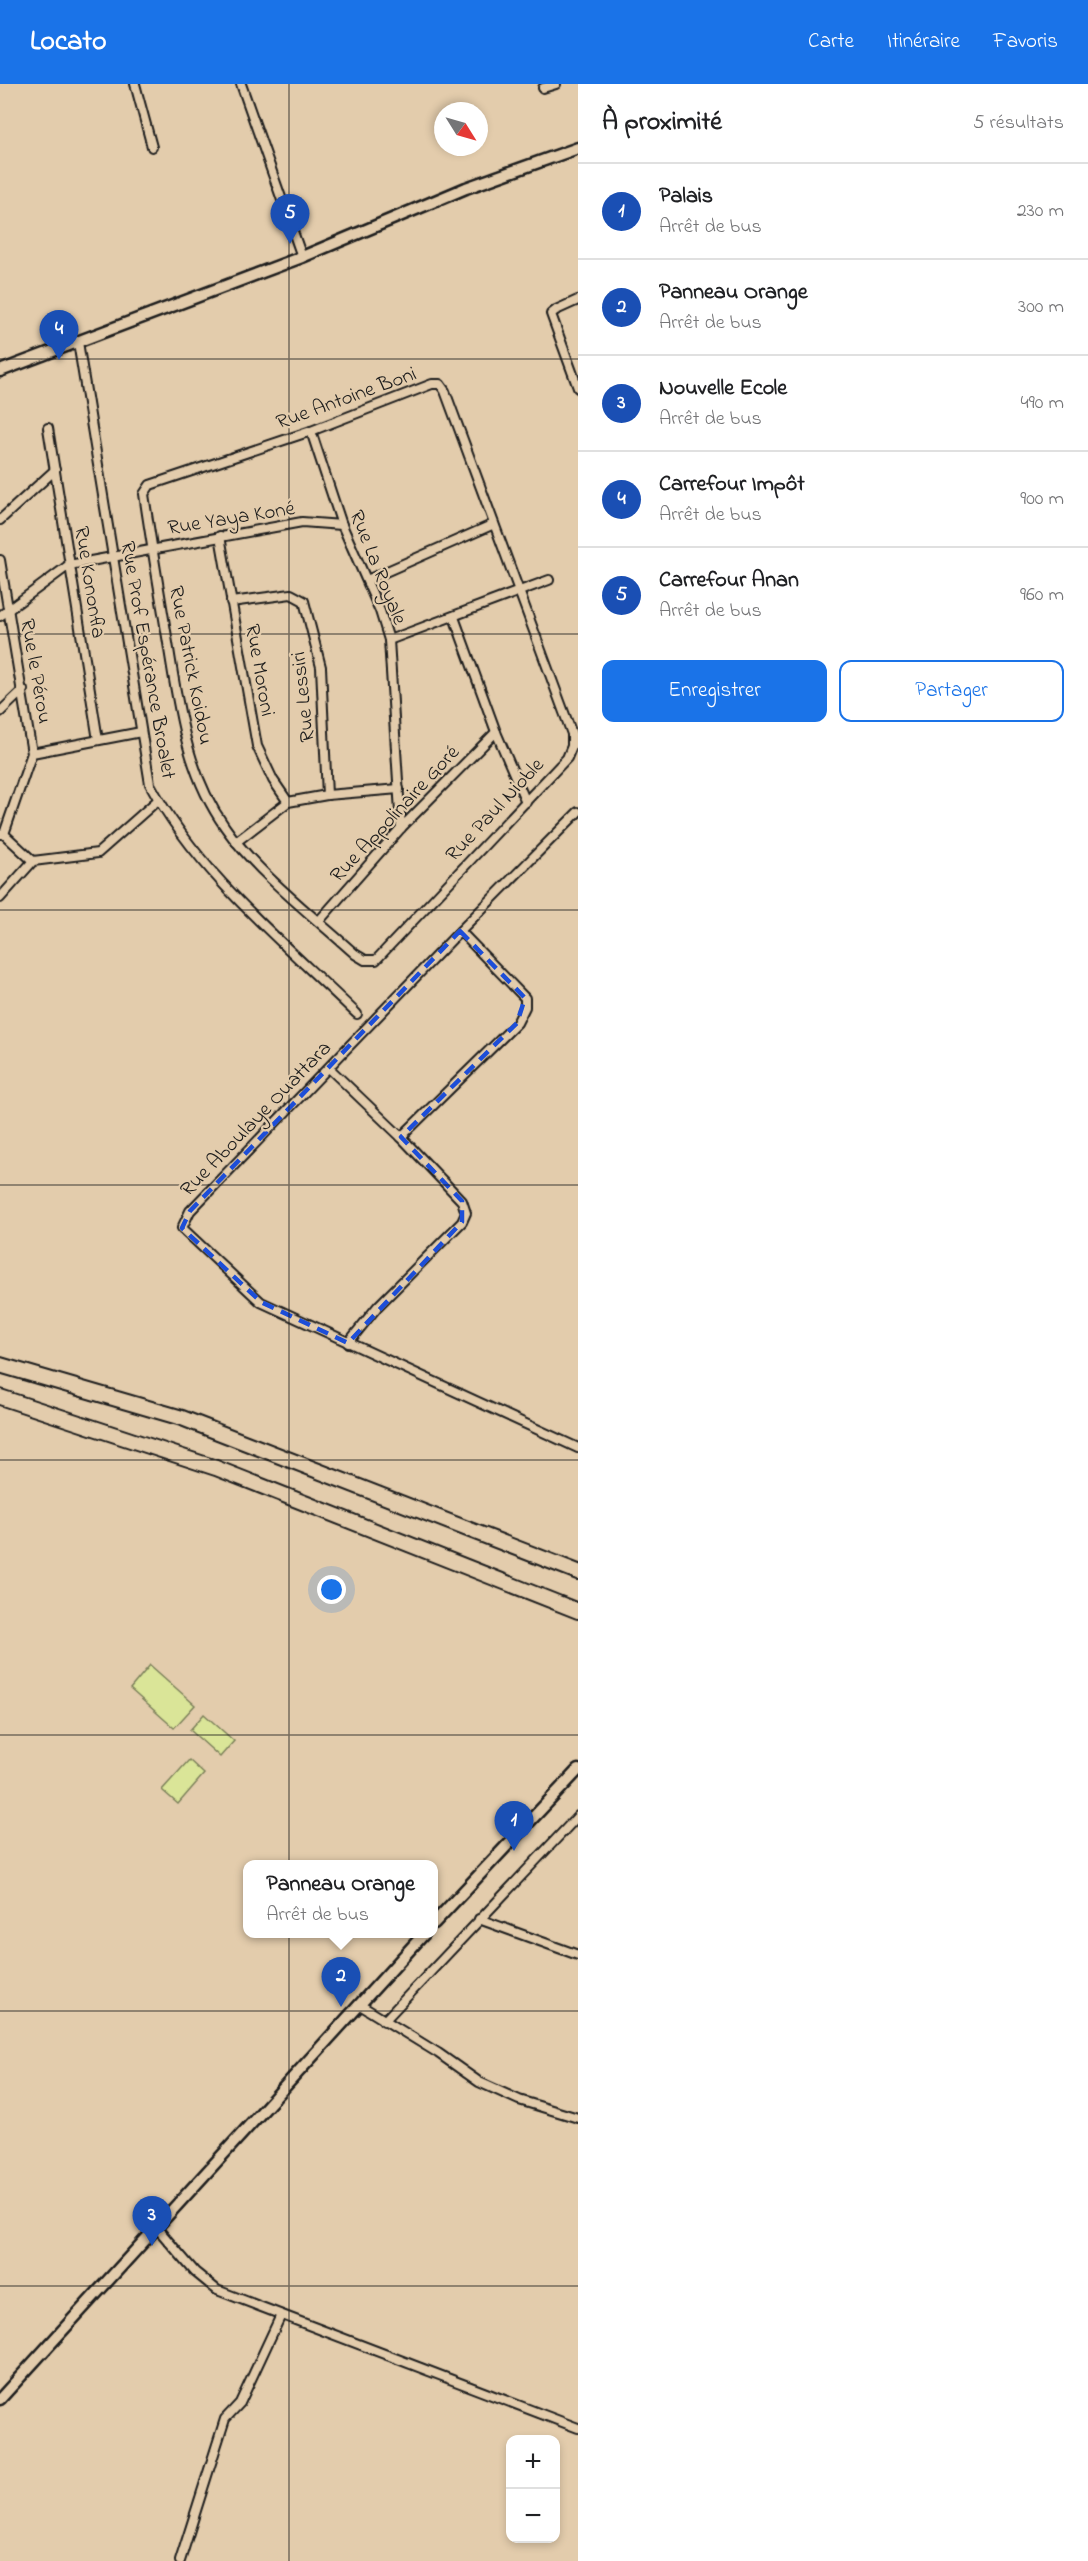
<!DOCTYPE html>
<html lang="fr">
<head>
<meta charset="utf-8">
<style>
	body { margin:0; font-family:"Indie Flower",sans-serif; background:#f6f6f6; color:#202124 }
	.controls { position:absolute; right:18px; bottom:18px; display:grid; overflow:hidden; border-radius:12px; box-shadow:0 3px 9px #0003 }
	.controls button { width:54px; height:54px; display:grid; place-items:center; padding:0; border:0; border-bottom:2px solid #e0e0e0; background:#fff; color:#202124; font:30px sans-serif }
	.compass { position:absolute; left:434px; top:18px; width:54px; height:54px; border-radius:50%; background:#fff; box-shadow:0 3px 9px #0003; rotate:127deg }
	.you { position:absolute; left:332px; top:1506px; width:21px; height:21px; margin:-15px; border:4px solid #fff; border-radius:50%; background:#1a73e8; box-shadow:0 0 0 9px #1a73e833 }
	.badge { display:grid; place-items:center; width:39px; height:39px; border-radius:50%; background:#1a73e8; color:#fff; font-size:20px; font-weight:700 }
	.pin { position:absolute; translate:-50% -50px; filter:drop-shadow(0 2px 3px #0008) }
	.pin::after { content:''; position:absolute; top:32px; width:21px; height:18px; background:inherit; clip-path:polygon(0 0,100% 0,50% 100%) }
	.popup { position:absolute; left:243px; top:1776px; width:195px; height:78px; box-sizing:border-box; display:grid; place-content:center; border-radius:12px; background:#fff; filter:drop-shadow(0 2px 4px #0005); font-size:20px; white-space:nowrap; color:#757577 }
	.popup b { font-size:22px; color:#202124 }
	.popup::after { content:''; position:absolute; left:50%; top:100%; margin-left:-12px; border:12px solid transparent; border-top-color:#fff }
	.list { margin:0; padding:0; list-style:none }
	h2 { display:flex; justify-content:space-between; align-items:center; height:78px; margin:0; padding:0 24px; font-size:26px }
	h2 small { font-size:20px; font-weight:400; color:#757577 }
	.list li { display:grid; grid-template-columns:39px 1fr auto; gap:18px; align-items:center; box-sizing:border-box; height:96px; padding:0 24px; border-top:2px solid #e0e0e0 }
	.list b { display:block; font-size:22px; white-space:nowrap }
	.list p { margin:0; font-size:20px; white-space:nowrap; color:#757577 }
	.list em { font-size:20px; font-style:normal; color:#757577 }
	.actions { display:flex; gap:12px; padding:18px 24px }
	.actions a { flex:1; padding:14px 0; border:2px solid #1a73e8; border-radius:12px; text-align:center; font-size:21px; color:#1a73e8 }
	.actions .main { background:#1a73e8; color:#fff }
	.map { position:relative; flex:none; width:578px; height:2477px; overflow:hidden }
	header { display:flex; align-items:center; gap:36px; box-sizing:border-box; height:84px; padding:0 30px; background:#1a73e8; color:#fff }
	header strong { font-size:28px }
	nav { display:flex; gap:33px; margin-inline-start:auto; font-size:21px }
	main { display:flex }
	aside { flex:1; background:#fff }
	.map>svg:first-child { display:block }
	.green { fill:#dae598; stroke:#7b805a; stroke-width:1.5 }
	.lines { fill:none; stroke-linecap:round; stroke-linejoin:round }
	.street-casing { stroke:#1c1c1c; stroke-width:12 }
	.secondary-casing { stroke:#1c1c1c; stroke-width:15 }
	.highway-casing { stroke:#1c1c1c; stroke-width:18 }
	.street { stroke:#e3ccac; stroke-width:8 }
	.secondary { stroke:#e3ccac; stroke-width:10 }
	.highway { stroke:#e3ccac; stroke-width:14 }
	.marked { fill:none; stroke:#1d4ed8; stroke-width:4.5; stroke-dasharray:12 8; stroke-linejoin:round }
	.grid { fill:none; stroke:#1c1c1c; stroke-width:1.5; stroke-opacity:0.55 }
	.labels { text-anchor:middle; stroke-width:4.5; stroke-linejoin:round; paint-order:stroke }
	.street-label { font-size:21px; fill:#1c1c1c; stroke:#e3ccac }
</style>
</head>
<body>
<header>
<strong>Locato</strong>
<nav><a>Carte</a><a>Itinéraire</a><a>Favoris</a></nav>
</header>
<main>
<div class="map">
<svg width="578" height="2477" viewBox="0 0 578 2477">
	<rect width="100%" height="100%" fill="#e3ccac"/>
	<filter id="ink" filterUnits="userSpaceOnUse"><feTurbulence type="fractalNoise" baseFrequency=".0167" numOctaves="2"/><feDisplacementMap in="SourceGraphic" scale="12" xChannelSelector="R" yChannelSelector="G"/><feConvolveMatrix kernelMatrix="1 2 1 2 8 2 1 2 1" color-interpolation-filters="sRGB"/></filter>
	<g filter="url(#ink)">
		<g class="green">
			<polygon points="150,1581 195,1621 174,1644 130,1605"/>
			<polygon points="204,1630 234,1657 220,1673 190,1646"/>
			<polygon points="189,1676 204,1690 178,1720 162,1706"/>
		</g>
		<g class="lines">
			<g class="street-casing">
				<g id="street">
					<polyline points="135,0 152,63"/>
					<polyline points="241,0 302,173"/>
					<polyline points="543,4 556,0"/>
					<polyline points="578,216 556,226 551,230 578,304"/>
					<path d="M78 258 150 700C199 791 283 858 357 930"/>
					<path d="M432 300H440L445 307 572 650V662L567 674 376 876H365L355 870C313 832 256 788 225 743 185 687 178 619 167 553 159 505 151 458 144 410L150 401 311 347Z"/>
					<polyline points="48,344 98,656"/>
					<polyline points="311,347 342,441 380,527 389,556 401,744"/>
					<polyline points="0,436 55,386"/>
					<polyline points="220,452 257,662 273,696 288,718"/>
					<polyline points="0,476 32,669"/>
					<polyline points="367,496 494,440"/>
					<polyline points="231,518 291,510 304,517 321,583 327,711"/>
					<polyline points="0,532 69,481 302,438 342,441"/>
					<polyline points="454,533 496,648 526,718"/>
					<polyline points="389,556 549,496"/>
					<polyline points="0,628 23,606"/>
					<polyline points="578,728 460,847 190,1127 182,1144 261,1218 578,1364"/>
					<polyline points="0,750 4,750 33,777"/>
					<polyline points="4,750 32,669 141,648"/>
					<polyline points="236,758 288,718 327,711 399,705"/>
					<polyline points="0,814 33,777 98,769 158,716"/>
					<polyline points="319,837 401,744 496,648"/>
					<polyline points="329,984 401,1053"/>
					<polyline points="348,1259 378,1222 462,1138 466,1129 462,1117 401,1053 517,939 525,923 525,914 460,847"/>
					<polyline points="479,1835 578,1871"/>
					<polyline points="360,1921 438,1969 479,1998 519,2016 578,2034"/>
					<polyline points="384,1937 578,1732"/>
					<polyline points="157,2144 195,2188 217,2206 578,2344"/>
					<polyline points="180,2477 225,2335 240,2319 281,2231"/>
				</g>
			</g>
			<g class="secondary-casing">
				<g id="secondary">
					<polyline points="0,287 302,173 466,104 578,64"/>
					<polyline points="434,1839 578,1686"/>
					<polyline points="0,2315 424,1850"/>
				</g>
			</g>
			<g class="highway-casing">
				<g id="highway">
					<polyline points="0,1281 182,1334 578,1488"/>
					<polyline points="0,1313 216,1384 578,1527"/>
				</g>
			</g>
			<use href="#street" class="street"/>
			<use href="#secondary" class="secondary"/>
			<use href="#highway" class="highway"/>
		</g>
	</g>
	<path class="marked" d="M460 847 525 914 517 939 401 1053 462 1117V1138L348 1259 261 1218 182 1144 190 1127Z"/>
	<path class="grid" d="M289 0V2477M0 275H578M0 550H578M0 826H578M0 1101H578M0 1376H578M0 1651H578M0 1927H578M0 2202H578"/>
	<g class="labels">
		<g class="street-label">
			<text transform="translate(346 313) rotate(-20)" y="7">Rue Antoine Boni</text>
			<text transform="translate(231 433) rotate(-9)" y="7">Rue Yaya Koné</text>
			<text transform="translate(379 483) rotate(68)" y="7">Rue La Royale</text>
			<text transform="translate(91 498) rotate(81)" y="7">Rue Kononfla</text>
			<text transform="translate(149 576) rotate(80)" y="7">Rue Prof Espérance Broalet</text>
			<text transform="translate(192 581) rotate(79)" y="7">Rue Patrick Koidou</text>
			<text transform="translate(261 586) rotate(80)" y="7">Rue Moroni</text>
			<text transform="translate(37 587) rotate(80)" y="7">Rue le Pérou</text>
			<text transform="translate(302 613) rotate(-96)" y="7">Rue Lessiri</text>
			<text transform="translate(494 725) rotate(-47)" y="7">Rue Paul Nioble</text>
			<text transform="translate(394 729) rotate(-47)" y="7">Rue Appolinaire Goré</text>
			<text transform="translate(255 1034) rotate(-46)" y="7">Rue Aboulaye Ouattara</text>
		</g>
	</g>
</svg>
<div class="controls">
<button>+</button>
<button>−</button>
</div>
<svg class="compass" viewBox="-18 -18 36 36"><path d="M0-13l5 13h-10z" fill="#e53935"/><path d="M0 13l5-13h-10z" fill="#757577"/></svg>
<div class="you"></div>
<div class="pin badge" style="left:514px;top:1767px;background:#1a4fb4">1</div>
<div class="pin badge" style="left:341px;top:1923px;background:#1a4fb4">2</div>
<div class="popup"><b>Panneau Orange</b>Arrêt de bus</div>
<div class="pin badge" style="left:152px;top:2162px;background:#1a4fb4">3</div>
<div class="pin badge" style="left:59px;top:276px;background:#1a4fb4">4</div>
<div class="pin badge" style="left:290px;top:160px;background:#1a4fb4">5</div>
</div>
<aside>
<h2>À proximité<small>5 résultats</small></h2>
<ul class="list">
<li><span class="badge" style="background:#1a4fb4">1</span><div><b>Palais</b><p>Arrêt de bus</p></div><em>230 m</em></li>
<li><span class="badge" style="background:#1a4fb4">2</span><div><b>Panneau Orange</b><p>Arrêt de bus</p></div><em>300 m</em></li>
<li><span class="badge" style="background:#1a4fb4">3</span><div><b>Nouvelle Ecole</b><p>Arrêt de bus</p></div><em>490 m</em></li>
<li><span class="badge" style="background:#1a4fb4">4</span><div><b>Carrefour Impôt</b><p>Arrêt de bus</p></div><em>900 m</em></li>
<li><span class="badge" style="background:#1a4fb4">5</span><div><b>Carrefour Anan</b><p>Arrêt de bus</p></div><em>960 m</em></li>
</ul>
<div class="actions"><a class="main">Enregistrer</a><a>Partager</a></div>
</aside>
</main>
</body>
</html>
